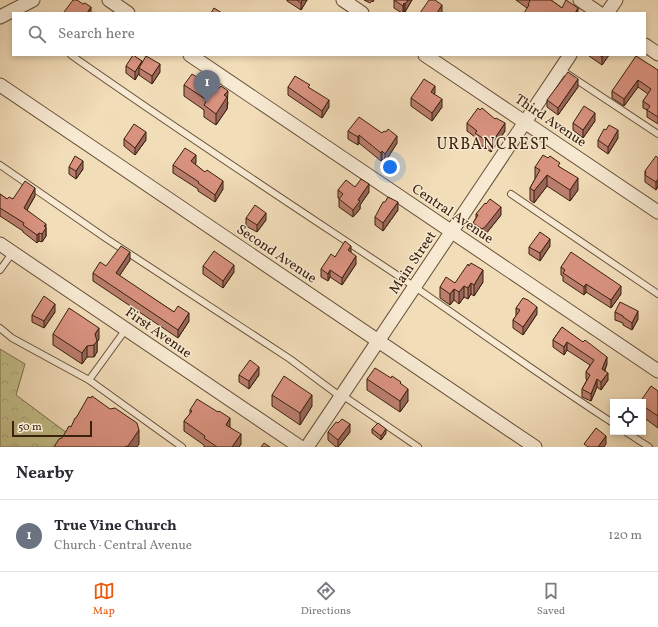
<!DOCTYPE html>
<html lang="en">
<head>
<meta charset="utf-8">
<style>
	body { margin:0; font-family:Vollkorn,serif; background:#f7f7f7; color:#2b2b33 }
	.controls { position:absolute; right:12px; bottom:12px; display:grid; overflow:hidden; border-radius:0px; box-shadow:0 2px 6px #0003 }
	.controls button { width:36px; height:36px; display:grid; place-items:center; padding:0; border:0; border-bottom:1px solid #e1e1e2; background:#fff; color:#2b2b33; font:20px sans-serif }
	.scale { position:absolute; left:12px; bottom:10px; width:80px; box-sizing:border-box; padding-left:4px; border:2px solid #39210d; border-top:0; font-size:11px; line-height:14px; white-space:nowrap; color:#39210d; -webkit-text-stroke:3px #f7e9d2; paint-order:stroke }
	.you { position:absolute; left:390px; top:167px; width:14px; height:14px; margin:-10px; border:3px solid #fff; border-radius:50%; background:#1a73e8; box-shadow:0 0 0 6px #1a73e833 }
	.badge { display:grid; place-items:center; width:26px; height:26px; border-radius:50%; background:#ea580c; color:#fff; font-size:13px; font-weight:700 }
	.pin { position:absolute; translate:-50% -33px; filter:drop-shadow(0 1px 2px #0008) }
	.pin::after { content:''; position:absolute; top:21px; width:14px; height:12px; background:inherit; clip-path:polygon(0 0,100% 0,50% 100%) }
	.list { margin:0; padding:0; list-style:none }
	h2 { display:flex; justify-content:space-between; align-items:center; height:52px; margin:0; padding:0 16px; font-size:17px }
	h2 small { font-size:13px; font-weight:400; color:#7c7c81 }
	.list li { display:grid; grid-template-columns:26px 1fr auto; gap:12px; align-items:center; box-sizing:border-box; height:72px; padding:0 16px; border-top:1px solid #e1e1e2 }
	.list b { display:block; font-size:15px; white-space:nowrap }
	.list p { margin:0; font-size:13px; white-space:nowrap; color:#7c7c81 }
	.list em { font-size:13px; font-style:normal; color:#7c7c81 }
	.icon { flex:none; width:22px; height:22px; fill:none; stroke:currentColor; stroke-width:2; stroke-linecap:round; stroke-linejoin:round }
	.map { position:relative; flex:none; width:658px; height:447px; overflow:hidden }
	.search { position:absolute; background:#fff; box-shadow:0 2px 6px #0003; left:12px; right:12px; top:12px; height:44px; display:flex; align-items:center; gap:10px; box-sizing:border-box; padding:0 14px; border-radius:0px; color:#7c7c81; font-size:15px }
	.sheet { height:124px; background:#fff }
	nav { display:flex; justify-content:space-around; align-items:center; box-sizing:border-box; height:56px; border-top:1px solid #e1e1e2; background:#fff; font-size:11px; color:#7c7c81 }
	nav a { display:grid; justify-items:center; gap:2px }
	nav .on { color:#ea580c }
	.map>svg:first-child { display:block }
	.forest { fill:url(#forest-crowns); stroke:#7e704c }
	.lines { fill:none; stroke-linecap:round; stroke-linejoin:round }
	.service-casing { stroke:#675038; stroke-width:8 }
	.minor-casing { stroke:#675038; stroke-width:15 }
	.service { stroke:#f7e9d2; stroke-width:6 }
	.minor { stroke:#f7e9d2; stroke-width:13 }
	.wall { fill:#bb7e6e; stroke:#39210d }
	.shaded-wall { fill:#98665a; stroke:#39210d }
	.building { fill:#d99280; stroke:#39210d }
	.labels { text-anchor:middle; stroke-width:3; stroke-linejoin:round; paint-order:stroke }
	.street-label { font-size:14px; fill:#39210d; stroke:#f7e9d2 }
	.quarter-label { font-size:16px; letter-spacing:1px; fill:#39210d; stroke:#f7e9d2 }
</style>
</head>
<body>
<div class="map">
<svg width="658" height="447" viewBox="0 0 658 447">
	<defs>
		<pattern id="forest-crowns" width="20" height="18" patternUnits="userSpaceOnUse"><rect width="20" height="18" fill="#c3bf8a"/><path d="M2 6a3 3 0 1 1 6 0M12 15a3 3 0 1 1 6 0" fill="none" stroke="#a8a476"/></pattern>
	</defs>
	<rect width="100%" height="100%" fill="#f2ddb9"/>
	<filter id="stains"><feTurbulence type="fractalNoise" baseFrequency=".005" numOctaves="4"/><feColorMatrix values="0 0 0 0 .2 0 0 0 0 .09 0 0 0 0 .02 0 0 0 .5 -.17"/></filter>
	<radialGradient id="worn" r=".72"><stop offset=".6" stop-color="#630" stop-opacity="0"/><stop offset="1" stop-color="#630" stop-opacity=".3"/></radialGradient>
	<polygon class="forest" points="0,349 25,364 16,395 67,433 59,447 0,447"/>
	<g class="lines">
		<g class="service-casing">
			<g id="service">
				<path d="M71 55C183 134 298 209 412 285 479 331 545 379 613 423"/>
				<polyline points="560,69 658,134"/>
				<polyline points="0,165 107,239 290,359 341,397"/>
				<polyline points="511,194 658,294"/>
				<polyline points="0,270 13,252"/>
				<polyline points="0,328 12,338 89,380"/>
				<polyline points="126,329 89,380 182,447"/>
				<polyline points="342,395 418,447"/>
				<polyline points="626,432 649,447"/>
			</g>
		</g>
		<g class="minor-casing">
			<g id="minor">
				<polyline points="109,0 128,13"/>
				<polyline points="343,0 362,13"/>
				<polyline points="580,0 599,13"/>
				<polyline points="607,13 616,0"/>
				<polyline points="0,17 33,0"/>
				<polyline points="645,45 658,54"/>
				<polyline points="190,55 658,371"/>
				<polyline points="425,55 658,212"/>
				<polyline points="0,85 535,447"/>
				<polyline points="0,244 300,447"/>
				<polyline points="307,447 570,55"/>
			</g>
		</g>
		<use href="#service" class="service"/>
		<use href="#minor" class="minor"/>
	</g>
	<g class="wall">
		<polygon points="287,0 307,0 301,10 287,1"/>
		<polygon points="364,0 374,0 373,2 372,1 370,3"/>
		<polygon points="394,0 412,0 405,12 404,11 403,13 402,13 394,8"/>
		<polygon points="516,0 551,0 562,8 578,13 527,8"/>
		<polygon points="589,55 609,55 602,65 589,56"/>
		<polygon points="142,63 160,72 152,84 139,75 139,73 135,80 126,73 126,66"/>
		<polygon points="658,70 658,124 647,117 647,110 643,108 643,101 648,94 638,87 624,106 612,98 612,91"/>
		<polygon points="184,85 228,102 227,109 216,125 204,117 204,110 184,96"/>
		<polygon points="288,87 329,107 322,118 288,95"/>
		<polygon points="578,87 558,115 547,107 547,100"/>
		<polygon points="435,93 434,94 442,107 432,121 411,106 411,98"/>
		<polygon points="595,121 583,138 573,130 573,123"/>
		<polygon points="467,123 505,131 491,152 475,141 475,137 467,131"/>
		<polygon points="348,131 397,143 385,162 382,159 381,161 359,143 358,145 348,139"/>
		<polygon points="618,138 608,154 598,147 598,140"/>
		<polygon points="124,139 146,140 135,155 124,146"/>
		<polygon points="658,157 658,186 656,190 645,182 645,171"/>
		<polygon points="196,163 195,164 223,189 215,202 198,191 198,189 173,173 173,165"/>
		<polygon points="69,167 83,169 76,179 69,174"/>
		<polygon points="535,167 560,167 578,190 570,201 547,186 534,203 530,200 530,188 535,179"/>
		<polygon points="355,187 369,192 360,205 360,209 353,217 339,207 339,198 338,198 338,190"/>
		<polygon points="0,194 7,199 13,199 35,196 27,210 46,228 46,236 42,242 39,241 37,243 23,232 23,231 0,216"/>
		<polygon points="486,204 501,215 485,235 482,237 473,231 473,223 476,218 476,214"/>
		<polygon points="398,210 383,231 375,225 375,217"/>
		<polygon points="246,218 266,220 257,232 246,226"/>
		<polygon points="550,246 540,261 529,254 529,247"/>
		<polygon points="351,253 356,264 342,285 330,277 328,281 321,277 321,269 335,257"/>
		<polygon points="130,260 119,276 174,312 189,321 178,338 93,281 93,273 106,266"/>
		<polygon points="203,266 234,272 223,288 203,274"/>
		<polygon points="561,267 621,294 611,308 586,292 584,295 563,281 563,276 561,275"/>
		<polygon points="483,282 474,296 471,294 468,299 464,297 459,304 454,300 450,305 440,298 440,287 455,283"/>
		<polygon points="516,308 537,314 523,335 513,328 513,320 516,316"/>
		<polygon points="55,312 44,328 32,322 32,315"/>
		<polygon points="615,312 638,319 632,330 623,325 623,323 615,320"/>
		<polygon points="562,327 607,364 605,370 608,380 601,390 597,387 591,401 582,397 582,389 587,380 586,379 586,372 590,365 567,350 564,355 553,347 553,340"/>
		<polygon points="53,334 99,339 97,342 97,352 94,357 87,357 82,364 53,345"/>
		<polygon points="239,375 259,375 249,389 239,382"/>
		<polygon points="367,379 401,384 408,401 400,412 367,390"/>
		<polygon points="658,391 658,428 643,417 643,402"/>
		<polygon points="272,395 312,406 300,425 272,406"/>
		<polygon points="190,410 230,427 241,444 239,447 204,447 204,445 184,431 184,421 190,414"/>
		<polygon points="372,429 386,433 381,440 372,433"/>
		<polygon points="328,432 350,432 338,447 336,447 328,440"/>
	</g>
	<g class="shaded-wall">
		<polygon points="302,0 307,0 301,10 301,3"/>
		<polygon points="408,0 412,0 405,12 405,4"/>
		<polygon points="404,3 404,11 403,13 403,6"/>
		<polygon points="442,5 442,13 437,13"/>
		<polygon points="91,7 91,13 87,13"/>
		<polygon points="578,8 578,13 575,13"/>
		<polygon points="604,55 609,55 602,65 602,57"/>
		<polygon points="142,61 142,68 139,68 139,73 135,80 135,72"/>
		<polygon points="160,64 160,72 152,84 152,76"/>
		<polygon points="578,79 578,87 558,115 558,108"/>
		<polygon points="638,80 638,87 624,106 624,99"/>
		<polygon points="435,86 435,93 431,99 431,92"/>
		<polygon points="228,91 227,109 216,125 216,114 224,95"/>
		<polygon points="442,99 442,107 432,121 432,113"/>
		<polygon points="329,100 329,107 322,118 322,111"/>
		<polygon points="595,113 595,121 583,138 583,130"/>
		<polygon points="505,123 505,131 491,152 491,144"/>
		<polygon points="618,130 618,138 608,154 608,147"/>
		<polygon points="146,132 146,140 135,155 135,148"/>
		<polygon points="359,135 359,143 358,145 358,137"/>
		<polygon points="397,136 397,143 385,162 385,154"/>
		<polygon points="382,151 382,159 381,161 381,153"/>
		<polygon points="196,155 196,163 191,169 191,161"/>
		<polygon points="83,161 83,169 76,179 76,171"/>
		<polygon points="547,175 547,186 534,203 534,191"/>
		<polygon points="578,178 578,190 570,201 570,190"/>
		<polygon points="658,179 658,186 656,190 656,182"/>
		<polygon points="223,181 223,189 215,202 215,195"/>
		<polygon points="369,184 369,192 360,205 360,209 353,217 353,210 358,200"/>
		<polygon points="35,188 35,196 24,215 24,208"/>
		<polygon points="398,202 398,210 383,231 383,223"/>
		<polygon points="501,207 501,215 485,235 482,237 482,229"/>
		<polygon points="266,213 266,220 257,232 257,225"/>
		<polygon points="46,224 46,236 42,242 42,234 44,226"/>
		<polygon points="39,233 39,241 37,243 37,235"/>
		<polygon points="550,239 550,246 540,261 540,253"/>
		<polygon points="351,246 351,253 348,250"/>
		<polygon points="130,252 130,260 116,281 116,273"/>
		<polygon points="356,256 356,264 342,285 342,278"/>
		<polygon points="234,265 234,272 223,288 223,281"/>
		<polygon points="330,270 330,277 328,281 328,274"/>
		<polygon points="483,270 483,282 474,296 474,285"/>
		<polygon points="471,283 471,294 468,299 468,288"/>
		<polygon points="586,284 586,292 584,295 584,287"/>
		<polygon points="464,286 464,297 459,304 459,292"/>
		<polygon points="621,286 621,294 611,308 611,300"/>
		<polygon points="454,289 454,300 450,305 450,294"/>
		<polygon points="55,304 55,312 44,328 44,321"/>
		<polygon points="537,307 537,314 523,335 523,327"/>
		<polygon points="638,311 638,319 632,330 632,323"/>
		<polygon points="189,313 189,321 178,338 178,330"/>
		<polygon points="99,328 99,339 97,342 97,352 94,357 94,345 95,334"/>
		<polygon points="567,342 567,350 564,355 564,347"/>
		<polygon points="87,346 87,357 82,364 82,353"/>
		<polygon points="607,357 607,364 602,376 602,369"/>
		<polygon points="259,367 259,375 249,389 249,381"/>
		<polygon points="608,373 608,380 601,390 601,382"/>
		<polygon points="597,379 597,387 591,401 591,394"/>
		<polygon points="408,389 408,401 400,412 400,401"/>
		<polygon points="312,395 312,406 300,425 300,413"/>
		<polygon points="230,418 230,429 226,425"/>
		<polygon points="350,424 350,432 338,447 338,440"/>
		<polygon points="386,429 386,433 381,440 381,436"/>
		<polygon points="139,430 139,444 137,447 124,447"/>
		<polygon points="241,434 241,444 239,447 232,447"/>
		<polygon points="606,436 606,444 604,447 598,447"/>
	</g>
	<g class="building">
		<polygon points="73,0 77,0 83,4 85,3 91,7 87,13 66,13 64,12"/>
		<polygon points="297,0 302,0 301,3"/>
		<polygon points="394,0 408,0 405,4 404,3 403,6"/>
		<polygon points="429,0 435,0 442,5 437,13 420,13"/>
		<polygon points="529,0 551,0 562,8 566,0 578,8 575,13 524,13 529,5 528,4 530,1"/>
		<polygon points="214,8 222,13 211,13"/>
		<polygon points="133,55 142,61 135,72 126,66"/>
		<polygon points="599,55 604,55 602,57"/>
		<polygon points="146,56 160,64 152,76 139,68"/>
		<polygon points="636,56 658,70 658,117 647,110 650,106 643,101 651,89 638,80 624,99 612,91"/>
		<polygon points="568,72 578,79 558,108 547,100"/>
		<polygon points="192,74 217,90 221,86 228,91 224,95 227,97 216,114 204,105 207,100 184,85"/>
		<polygon points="295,76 310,85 308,87 329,100 322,111 288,87"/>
		<polygon points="424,79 435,86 431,92 442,99 432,113 411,98"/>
		<polygon points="584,106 595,113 583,130 573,123"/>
		<polygon points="478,108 480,110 482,108 495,119 496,118 505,123 491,144 475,133 477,131 467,123"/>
		<polygon points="359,117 382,133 384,131 386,132 388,129 397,136 385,154 382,151 381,153 359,135 358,137 348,131"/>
		<polygon points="134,124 146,132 135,148 124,139"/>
		<polygon points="609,125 618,130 608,147 598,140 604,129 606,130"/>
		<polygon points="185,148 196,155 191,161 205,172 207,170 223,181 215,195 198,183 199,182 173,165"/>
		<polygon points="543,155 548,158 550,156 560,163 558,166 578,178 570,190 547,175 534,191 530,188 540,170 535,167"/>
		<polygon points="75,156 83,161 76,171 69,167"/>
		<polygon points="656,156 658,158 658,157 658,179 656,182 645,175 646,172 645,171"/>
		<polygon points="361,179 369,184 358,200 360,201 353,210 339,199 343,194 338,190 346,180 355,187"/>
		<polygon points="25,181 35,188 24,208 46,224 44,226 46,228 42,234 39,233 37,235 23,225 24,223 0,208 0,194 7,199 9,197 13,199"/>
		<polygon points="388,197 398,202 383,223 375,217 383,202 385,202"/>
		<polygon points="490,199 501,207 485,227 482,229 473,223 478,215 476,214 485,203 486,204"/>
		<polygon points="255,205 266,213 257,225 246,218"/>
		<polygon points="540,232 550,239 540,253 529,247"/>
		<polygon points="345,241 351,246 348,250 356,256 342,278 330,270 328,274 321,269 331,254 335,257"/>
		<polygon points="121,246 130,252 116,273 174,312 178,306 189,313 178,330 93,273 100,262 106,266"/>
		<polygon points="214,251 234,265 223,281 203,266"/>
		<polygon points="571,252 621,286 611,300 586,284 584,287 563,273 565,270 561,267"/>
		<polygon points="471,263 483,270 474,285 471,283 468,288 464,286 459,292 454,289 450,294 440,287 446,277 455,283 468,264 469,266"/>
		<polygon points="44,296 55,304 44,321 32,315"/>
		<polygon points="523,298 528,300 537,307 523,327 513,320 520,310 516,308"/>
		<polygon points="620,302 638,311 632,323 623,317 623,316 615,312"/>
		<polygon points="69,308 99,328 95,334 97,341 94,345 87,346 82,353 53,334"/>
		<polygon points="562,327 583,342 585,340 607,357 602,369 608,373 601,382 597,379 591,394 582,389 590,375 586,372 594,360 567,342 564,347 553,340"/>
		<polygon points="250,360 259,367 249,381 239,375"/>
		<polygon points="375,368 391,378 392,376 401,382 400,383 408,389 400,401 367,379"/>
		<polygon points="284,376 312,395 300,413 272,395"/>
		<polygon points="651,386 658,391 658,416 643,406 643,402 640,402"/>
		<polygon points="92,396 110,409 115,408 137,423 139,430 128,446 124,447 54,447 59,439 62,438 69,426 71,427 75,418 76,418 88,397 91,398"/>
		<polygon points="197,399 218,412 219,411 230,418 226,425 241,434 232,447 217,447 204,438 205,436 184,421 192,411 190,410"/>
		<polygon points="342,419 350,424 338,440 328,432 336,422 338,423"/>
		<polygon points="378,423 386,429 381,436 372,429"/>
		<polygon points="596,428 606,436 598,447 588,447 584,444"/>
		<polygon points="264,443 270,447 261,447"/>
	</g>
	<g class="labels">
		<g class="street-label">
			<text transform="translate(551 120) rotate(34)" y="5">Third Avenue</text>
			<text transform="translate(453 213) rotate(34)" y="5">Central Avenue</text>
			<text transform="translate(277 253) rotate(34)" y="5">Second Avenue</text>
			<text transform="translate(412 262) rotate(-56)" y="5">Main Street</text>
			<text transform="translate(159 332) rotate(35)" y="5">First Avenue</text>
		</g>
		<g class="quarter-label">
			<text x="493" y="149">URBANCREST</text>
		</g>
	</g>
	<rect width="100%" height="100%" filter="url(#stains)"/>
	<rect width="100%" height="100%" fill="url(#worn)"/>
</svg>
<div class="controls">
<button><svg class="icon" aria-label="locate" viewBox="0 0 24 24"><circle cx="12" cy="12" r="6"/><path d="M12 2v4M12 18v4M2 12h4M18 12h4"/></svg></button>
</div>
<div class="scale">50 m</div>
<div class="you"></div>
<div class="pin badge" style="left:207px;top:103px;background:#6b7280">1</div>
<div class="search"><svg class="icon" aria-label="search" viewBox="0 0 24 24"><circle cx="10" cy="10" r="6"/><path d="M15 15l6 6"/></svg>Search here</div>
</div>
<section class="sheet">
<h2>Nearby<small></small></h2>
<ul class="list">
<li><span class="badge" style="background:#6b7280">1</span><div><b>True Vine Church</b><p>Church · Central Avenue</p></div><em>120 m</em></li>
</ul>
</section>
<nav>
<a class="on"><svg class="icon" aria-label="map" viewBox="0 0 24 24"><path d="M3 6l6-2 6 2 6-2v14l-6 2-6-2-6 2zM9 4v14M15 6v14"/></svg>Map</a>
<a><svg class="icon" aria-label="directions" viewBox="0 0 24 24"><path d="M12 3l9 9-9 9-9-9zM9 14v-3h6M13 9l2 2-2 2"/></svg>Directions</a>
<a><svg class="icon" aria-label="saved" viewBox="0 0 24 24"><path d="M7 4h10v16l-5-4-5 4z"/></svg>Saved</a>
</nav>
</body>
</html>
